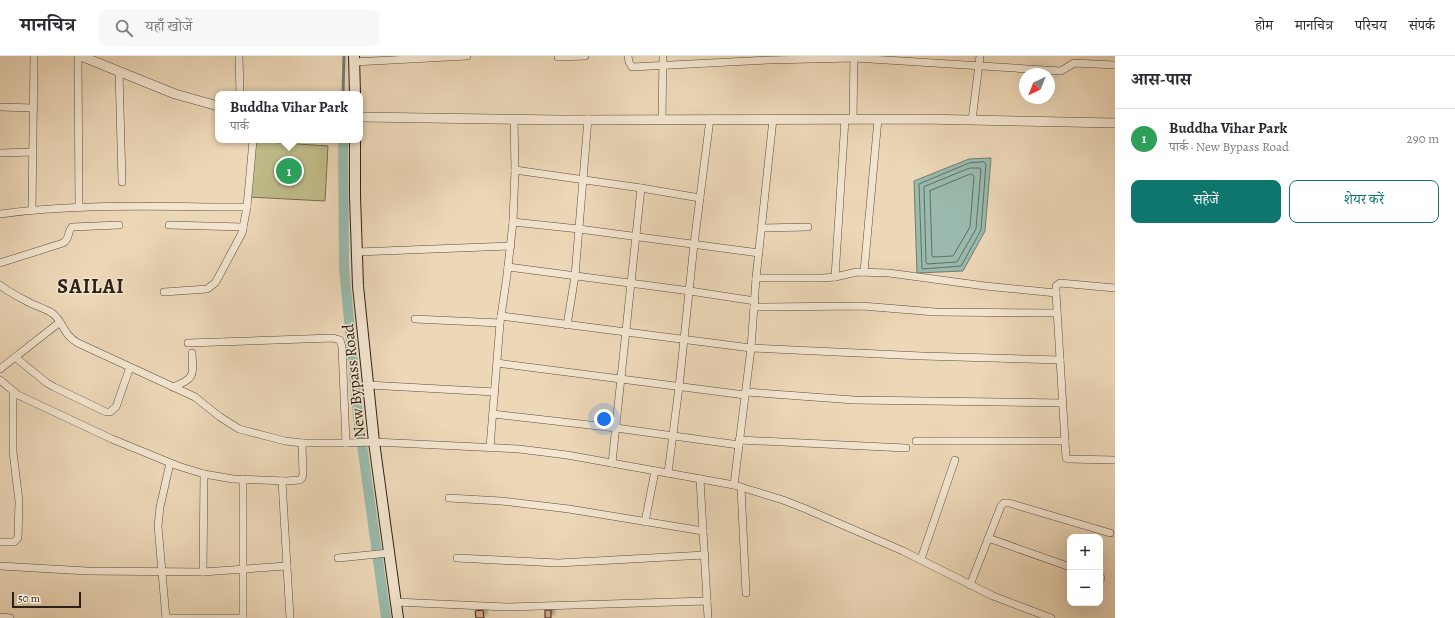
<!DOCTYPE html>
<html lang="hi">
<head>
<meta charset="utf-8">
<style>
	body { margin:0; font-family:Alegreya,"Noto Serif Devanagari",serif; background:#f7f7f7; color:#2b2b33 }
	.controls { position:absolute; right:12px; bottom:12px; display:grid; overflow:hidden; border-radius:8px; box-shadow:0 4px 16px #0002 }
	.controls button { width:36px; height:36px; display:grid; place-items:center; padding:0; border:0; border-bottom:1px solid #e1e1e2; background:#fff; color:#2b2b33; font:20px sans-serif }
	.compass { position:absolute; left:1019px; top:12px; width:36px; height:36px; border-radius:50%; background:#fff; box-shadow:0 4px 16px #0002; rotate:223deg }
	.scale { position:absolute; left:12px; bottom:10px; width:69px; box-sizing:border-box; padding-left:4px; border:2px solid #2b2116; border-top:0; font-size:11px; line-height:14px; white-space:nowrap; color:#2b2116; -webkit-text-stroke:3px #f3e5d0; paint-order:stroke }
	.you { position:absolute; left:604px; top:363px; width:14px; height:14px; margin:-10px; border:3px solid #fff; border-radius:50%; background:#1a73e8; box-shadow:0 0 0 6px #1a73e833 }
	.badge { display:grid; place-items:center; width:26px; height:26px; border-radius:50%; background:#0f766e; color:#fff; font-size:13px; font-weight:700 }
	.pin { position:absolute; translate:-50% -50%; border:2px solid #fff; box-shadow:0 1px 4px #0006 }
	.popup { position:absolute; left:215px; top:35px; width:148px; height:52px; box-sizing:border-box; display:grid; place-content:center; border-radius:8px; background:#fff; filter:drop-shadow(0 1px 3px #0005); font-size:13px; white-space:nowrap; color:#7c7c81 }
	.popup b { font-size:15px; color:#2b2b33 }
	.popup::after { content:''; position:absolute; left:50%; top:100%; margin-left:-8px; border:8px solid transparent; border-top-color:#fff }
	.list { margin:0; padding:0; list-style:none }
	h2 { display:flex; justify-content:space-between; align-items:center; height:52px; margin:0; padding:0 16px; font-size:17px }
	h2 small { font-size:13px; font-weight:400; color:#7c7c81 }
	.list li { display:grid; grid-template-columns:26px 1fr auto; gap:12px; align-items:center; box-sizing:border-box; height:60px; padding:0 16px; border-top:1px solid #e1e1e2 }
	.list b { display:block; font-size:15px; white-space:nowrap }
	.list p { margin:0; font-size:13px; white-space:nowrap; color:#7c7c81 }
	.list em { font-size:13px; font-style:normal; color:#7c7c81 }
	.actions { display:flex; gap:8px; padding:12px 16px }
	.actions a { flex:1; padding:9px 0; border:1px solid #0f766e; border-radius:8px; text-align:center; font-size:14px; color:#0f766e }
	.actions .main { background:#0f766e; color:#fff }
	.icon { flex:none; width:22px; height:22px; fill:none; stroke:currentColor; stroke-width:2; stroke-linecap:round; stroke-linejoin:round }
	.map { position:relative; flex:none; width:1115px; height:562px; overflow:hidden }
	header { display:flex; align-items:center; gap:24px; box-sizing:border-box; height:56px; padding:0 20px; background:#fff; border-bottom:1px solid #e1e1e2 }
	header strong { font-size:19px }
	nav { display:flex; gap:22px; margin-inline-start:auto; font-size:14px }
	.search { width:280px; height:36px; background:#f7f7f7; display:flex; align-items:center; gap:10px; box-sizing:border-box; padding:0 14px; border-radius:8px; color:#7c7c81; font-size:15px }
	main { display:flex }
	aside { flex:1; background:#fff }
	.map>svg:first-child { display:block }
	.green { fill:#bfbc89; stroke:#756e50 }
	.water { fill:#99baad; stroke:#6d7d71 }
	.lines { fill:none; stroke-linecap:round; stroke-linejoin:round }
	.shore { stroke:#626e62; stroke-width:1 }
	.stream { stroke:#6d7d71; stroke-width:3 }
	.canal { stroke:#99baad; stroke-width:10 }
	.building { fill:#dca691; stroke:#2b2116; filter:url(#shadow) }
	.minor-casing { stroke:#5b4e3e; stroke-width:8 }
	.tertiary-casing { stroke:#5b4e3e; stroke-width:10 }
	.secondary-casing { stroke:#2b2116; stroke-width:12 }
	.minor { stroke:#f3e5d0; stroke-width:7 }
	.tertiary { stroke:#f3e5d0; stroke-width:9 }
	.secondary { stroke:#f3e5d0; stroke-width:10 }
	.labels { text-anchor:middle; stroke-width:3; stroke-linejoin:round; paint-order:stroke }
	.street-label { font-size:16px; fill:#2b2116; stroke:#f3e5d0 }
	.district-label { font-size:20px; font-weight:bold; letter-spacing:1px; fill:#2b2116; stroke:#f3e5d0 }
</style>
</head>
<body>
<header>
<strong>मानचित्र</strong>
<div class="search"><svg class="icon" aria-label="search" viewBox="0 0 24 24"><circle cx="10" cy="10" r="6"/><path d="M15 15l6 6"/></svg>यहाँ खोजें</div>
<nav><a>होम</a><a>मानचित्र</a><a>परिचय</a><a>संपर्क</a></nav>
</header>
<main>
<div class="map">
<svg width="1115" height="562" viewBox="0 0 1115 562">
	<defs>
		<filter id="shadow"><feDropShadow dx="3.5" dy="-3.5" stdDeviation="1" flood-color="#0004"/></filter>
	</defs>
	<rect width="100%" height="100%" fill="#ecd7b7"/>
	<filter id="stains"><feTurbulence type="fractalNoise" baseFrequency=".005" numOctaves="4"/><feColorMatrix values="0 0 0 0 .2 0 0 0 0 .09 0 0 0 0 .02 0 0 0 .5 -.17"/></filter>
	<radialGradient id="worn" r=".72"><stop offset=".6" stop-color="#630" stop-opacity="0"/><stop offset="1" stop-color="#630" stop-opacity=".3"/></radialGradient>
	<polygon class="green" points="252,85 328,90 325,145 249,141"/>
	<polygon class="water" points="991,102 985,175 963,215 917,217 914,125 969,103"/>
	<g class="lines">
		<g class="shore">
			<polygon points="984,106 986,108 981,174 961,210 922,213 919,128 969,107"/>
			<polygon points="970,112 979,112 981,113 976,173 957,206 927,208 926,206 924,131"/>
			<polygon points="971,118 974,120 970,171 953,200 933,201 932,200 930,135"/>
		</g>
		<polyline class="stream" points="343,38 344,0"/>
		<polyline class="canal" points="343,84 344,211 358,360 386,562"/>
	</g>
	<g class="building">
		<polygon points="483,554 484,562 476,562 475,555"/>
		<rect x="545" y="554" width="6" height="8"/>
	</g>
	<g class="lines">
		<g class="minor-casing">
			<g id="minor">
				<polyline points="78,0 79,151"/>
				<polyline points="239,0 240,38"/>
				<polyline points="628,0 629,6 632,11 769,4 854,2 1061,15 1074,7 1115,9"/>
				<polyline points="558,1 585,0"/>
				<polyline points="354,6 467,0"/>
				<polyline points="119,15 122,126"/>
				<polyline points="0,51 34,52"/>
				<polyline points="662,63 663,0"/>
				<polyline points="853,63 854,0"/>
				<polyline points="972,64 980,0"/>
				<polyline points="0,97 33,96"/>
				<polyline points="515,114 641,132 700,142"/>
				<polyline points="32,154 34,0"/>
				<path d="M0 158C81 147 165 151 247 151"/>
				<polyline points="513,166 579,173 759,197"/>
				<polyline points="169,169 243,171"/>
				<polyline points="761,172 808,171"/>
				<polyline points="357,196 511,190"/>
				<path d="M0 207 63 187C70 183 67 176 72 171L119 169"/>
				<polyline points="508,211 690,235 755,245"/>
				<polyline points="864,216 878,63"/>
				<polyline points="835,221 845,63"/>
				<polyline points="756,222 823,222 835,221 857,216 889,217 985,230 1056,237"/>
				<path d="M0 229C10 237 21 242 32 248 39 251 46 253 52 257 64 266 62 278 78 287L195 341 220 361 239 373 285 385 302 387H346L374 386 519 393 567 399 734 429 783 444 806 453 903 495 993 540 1051 562"/>
				<polyline points="1115,232 1060,227 1056,230 1056,237 1066,402 1068,403 1115,404"/>
				<polyline points="164,236 207,233 215,227 218,222 242,177 247,151 253,84"/>
				<polyline points="754,251 862,250 935,256 1057,257"/>
				<polyline points="501,260 751,292 922,300 1060,304"/>
				<polyline points="415,263 500,267"/>
				<polyline points="567,269 575,220 588,63"/>
				<polyline points="188,287 333,282 340,284 342,291 346,387"/>
				<polyline points="15,301 47,327 54,331 106,356 110,356 116,351 130,311"/>
				<polyline points="497,307 745,339"/>
				<polyline points="0,313 60,266"/>
				<polyline points="0,324 18,339 112,383 178,410 204,418 233,423 286,425 300,424 302,422 303,418 302,387"/>
				<polyline points="368,329 495,336"/>
				<path d="M173 331C196 322 193 319 192 297"/>
				<polyline points="746,336 854,344 1062,347"/>
				<polyline points="493,358 616,372 739,389"/>
				<polyline points="739,384 906,392"/>
				<polyline points="916,385 1065,385"/>
				<polyline points="490,391 500,267 507,219 513,166 515,114 514,63"/>
				<polyline points="612,407 641,132"/>
				<polyline points="668,417 679,331 694,188 710,63"/>
				<polyline points="243,423 243,562"/>
				<polyline points="700,423 708,562"/>
				<polyline points="282,425 290,562"/>
				<polyline points="734,429 751,292 756,222 773,63"/>
				<polyline points="741,431 746,537"/>
				<polyline points="449,442 501,445 569,453 703,475"/>
				<polyline points="645,466 655,415"/>
				<polyline points="988,482 1070,511"/>
				<polyline points="0,486 14,486 18,482 19,445 13,396 13,336"/>
				<polyline points="338,502 389,497"/>
				<polyline points="457,502 558,507 705,499"/>
				<polyline points="921,503 955,404"/>
				<polyline points="0,510 87,515 203,516 287,510"/>
				<polyline points="203,516 204,418"/>
				<polyline points="1100,522 1101,522"/>
				<polyline points="970,529 1001,450 1004,447 1009,447 1110,477"/>
				<polyline points="395,546 507,551 707,545"/>
				<polyline points="0,561 10,562"/>
				<polyline points="166,562 158,470 160,451 170,407"/>
				<polyline points="166,562 243,562"/>
			</g>
		</g>
		<g class="tertiary-casing">
			<g id="tertiary">
				<polyline points="81,0 175,38 218,50"/>
				<polyline points="360,61 559,64 921,63 1115,67"/>
			</g>
		</g>
		<g class="secondary-casing">
			<g id="secondary">
				<polyline points="354,0 355,38"/>
				<polyline points="355,84 355,140 358,230 374,386 398,562"/>
			</g>
		</g>
		<use href="#minor" class="minor"/>
		<use href="#tertiary" class="tertiary"/>
		<use href="#secondary" class="secondary"/>
	</g>
	<g class="labels">
		<g class="street-label">
			<text transform="translate(353 325) rotate(-96)" y="6">New Bypass Road</text>
		</g>
		<g class="district-label">
			<text x="91" y="237">SAILAI</text>
		</g>
	</g>
	<rect width="100%" height="100%" filter="url(#stains)"/>
	<rect width="100%" height="100%" fill="url(#worn)"/>
</svg>
<div class="controls">
<button>+</button>
<button>−</button>
</div>
<svg class="compass" viewBox="-18 -18 36 36"><path d="M0-13l5 13h-10z" fill="#e53935"/><path d="M0 13l5-13h-10z" fill="#7c7c81"/></svg>
<div class="scale">50 m</div>
<div class="you"></div>
<div class="pin badge" style="left:289px;top:115px;background:#2e9e5b">1</div>
<div class="popup"><b>Buddha Vihar Park</b>पार्क</div>
</div>
<aside>
<h2>आस-पास<small></small></h2>
<ul class="list">
<li><span class="badge" style="background:#2e9e5b">1</span><div><b>Buddha Vihar Park</b><p>पार्क · New Bypass Road</p></div><em>290 m</em></li>
</ul>
<div class="actions"><a class="main">सहेजें</a><a>शेयर करें</a></div>
</aside>
</main>
</body>
</html>
